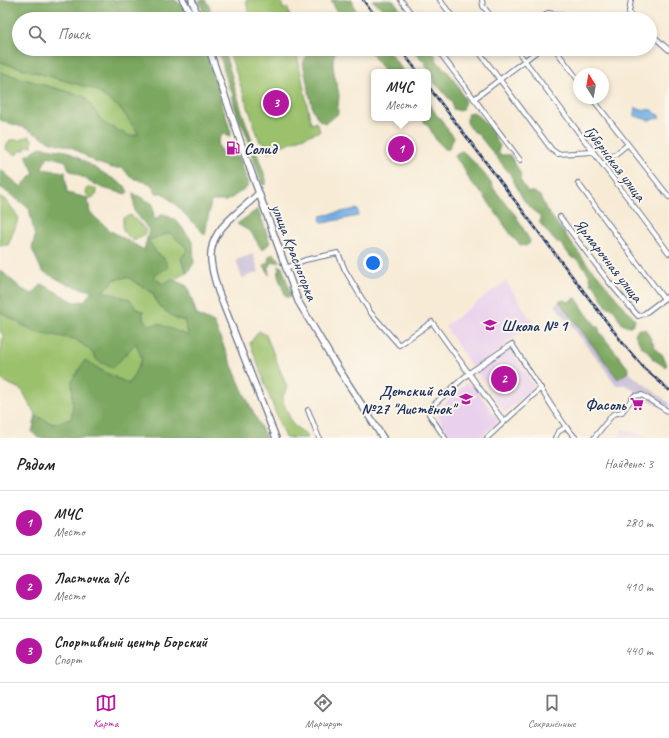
<!DOCTYPE html>
<html lang="ru">
<head>
<meta charset="utf-8">
<style>
	body { margin:0; font-family:Caveat,sans-serif; background:#f2f2f2; color:#202124 }
	.compass { position:absolute; left:573px; top:68px; width:36px; height:36px; border-radius:50%; background:#fff; box-shadow:0 2px 6px #0003; rotate:349deg }
	.you { position:absolute; left:373px; top:263px; width:14px; height:14px; margin:-10px; border:3px solid #fff; border-radius:50%; background:#1a73e8; box-shadow:0 0 0 6px #1a73e833 }
	.badge { display:grid; place-items:center; width:26px; height:26px; border-radius:50%; background:#b5179e; color:#fff; font-size:13px; font-weight:700 }
	.pin { position:absolute; translate:-50% -50%; border:2px solid #fff; box-shadow:0 1px 4px #0006 }
	.popup { position:absolute; left:371px; top:69px; width:60px; height:52px; box-sizing:border-box; display:grid; place-content:center; border-radius:6px; background:#fff; filter:drop-shadow(0 1px 3px #0005); font-size:13px; white-space:nowrap; color:#757577 }
	.popup b { font-size:15px; color:#202124 }
	.popup::after { content:''; position:absolute; left:50%; top:100%; margin-left:-8px; border:8px solid transparent; border-top-color:#fff }
	.list { margin:0; padding:0; list-style:none }
	h2 { display:flex; justify-content:space-between; align-items:center; height:52px; margin:0; padding:0 16px; font-size:17px }
	h2 small { font-size:13px; font-weight:400; color:#757577 }
	.list li { display:grid; grid-template-columns:26px 1fr auto; gap:12px; align-items:center; box-sizing:border-box; height:64px; padding:0 16px; border-top:1px solid #e0e0e0 }
	.list b { display:block; font-size:15px; white-space:nowrap }
	.list p { margin:0; font-size:13px; white-space:nowrap; color:#757577 }
	.list em { font-size:13px; font-style:normal; color:#757577 }
	.icon { flex:none; width:22px; height:22px; fill:none; stroke:currentColor; stroke-width:2; stroke-linecap:round; stroke-linejoin:round }
	.map { position:relative; flex:none; width:669px; height:438px; overflow:hidden }
	.search { position:absolute; background:#fff; box-shadow:0 2px 6px #0003; left:12px; right:12px; top:12px; height:44px; display:flex; align-items:center; gap:10px; box-sizing:border-box; padding:0 14px; border-radius:22px; color:#757577; font-size:15px }
	.sheet { height:244px; background:#fff }
	nav { display:flex; justify-content:space-around; align-items:center; box-sizing:border-box; height:56px; border-top:1px solid #e0e0e0; background:#fff; font-size:11px; color:#757577 }
	nav a { display:grid; justify-items:center; gap:2px }
	nav .on { color:#b5179e }
	.map>svg:first-child { display:block }
	.built { fill:#e9d1ed }
	.industrial { fill:#c9bfd7 }
	.green { fill:#9bc16c; stroke:#5b7865 }
	.forest { fill:#7ca760; stroke:#4c6b5f; fill-rule:evenodd }
	.water { fill:#72aee3; stroke:#466ea0 }
	.lines { fill:none; stroke-linecap:round; stroke-linejoin:round }
	.minor-casing { stroke:#687188; stroke-width:6 }
	.major-casing { stroke:#687188; stroke-width:8 }
	.minor { stroke:#fff; stroke-width:4 }
	.major { stroke:#fff; stroke-width:5.5 }
	.rail-casing { stroke:#1b2f5e; stroke-width:2.5 }
	.rail { stroke:#fbf7ec; stroke-width:1; stroke-dasharray:3; stroke-linecap:butt }
	.labels { text-anchor:middle; stroke-width:4; stroke-linejoin:round; paint-order:stroke }
	.poi-label { font-size:16px; font-weight:bold; fill:#1b2f5e; stroke:#fbf7ec; text-anchor:start }
	.street-label { font-size:16px; fill:#1b2f5e; stroke:#fbf7ec }
</style>
</head>
<body>
<div class="map">
<svg width="669" height="438" viewBox="0 0 669 438">
	<rect width="100%" height="100%" fill="#fbf7ec"/>
	<filter id="ink" filterUnits="userSpaceOnUse"><feTurbulence type="fractalNoise" baseFrequency=".025" numOctaves="2"/><feDisplacementMap in="SourceGraphic" scale="8" xChannelSelector="R" yChannelSelector="G"/><feConvolveMatrix kernelMatrix="1 2 1 2 8 2 1 2 1" color-interpolation-filters="sRGB"/></filter>
	<filter id="wash" filterUnits="userSpaceOnUse"><feTurbulence type="fractalNoise" baseFrequency=".012" numOctaves="4" result="noise"/><feDisplacementMap in="SourceGraphic" scale="16" xChannelSelector="R" yChannelSelector="G"/><feGaussianBlur stdDeviation="0.9" result="paint"/><feColorMatrix in="noise" values="0 0 0 0 0 0 0 0 0 0 0 0 0 0 0 0 0 1.4 0 .05"/><feComposite in="paint" operator="in"/></filter>
	<g filter="url(#wash)">
		<rect width="100%" height="100%" fill="#f7ebd6"/>
		<g class="built">
			<polygon points="506,281 534,324 506,342 508,346 473,369 445,326"/>
			<polygon points="510,349 534,386 505,413 476,370"/>
			<polygon points="467,383 470,386 472,384 499,421 480,438 451,438 435,412"/>
			<polygon points="622,429 653,438 620,438"/>
		</g>
		<g class="industrial">
			<polygon points="253,254 259,272 242,278 236,260"/>
			<polygon points="559,301 618,379 628,372 669,403 669,412 626,385 616,385 600,362 555,305"/>
		</g>
		<g class="green">
			<polygon points="246,0 281,0 283,9 288,8 290,19 236,19 249,15"/>
			<polygon points="228,49 296,49 311,124 316,122 320,131 273,149 273,151 268,153 263,141 260,142"/>
			<polygon points="0,62 94,89 120,108 139,134 130,136 103,123 85,97 0,72"/>
			<polygon points="28,136 32,139 32,146 25,147 25,150 21,150 18,154 14,154 6,149 7,145 10,140 20,140"/>
			<polygon points="91,187 96,189 97,194 90,199 86,193 86,189"/>
			<polygon points="0,197 7,201 19,218 8,245 0,245"/>
			<polygon points="131,215 146,230 144,236 133,241 123,231 123,218"/>
			<polygon points="170,233 188,249 181,259 187,273 163,284 153,277 158,255 148,240"/>
			<polygon points="127,277 153,293 158,305 176,319 184,320 189,337 159,324 150,325 143,320 129,299 102,291 116,279"/>
			<polygon points="0,312 35,332 75,339 91,351 98,361 136,342 142,359 129,384 104,372 85,360 73,406 71,419 53,424 36,416 22,390 3,381 0,374 0,357 3,334 0,332"/>
			<polygon points="259,331 266,335 287,387 282,399 293,425 306,434 308,438 285,438 283,433 250,343"/>
		</g>
		<g class="forest">
			<path d="M0 0H175C182 4 188 11 190 19H19V49H204L212 70 231 133 230 136H227L224 132 219 140 218 145 222 153 227 158 239 156 249 186 227 201H211L205 235 175 204 163 193H156L151 184 130 177 123 168H112L95 162 71 147 51 142 25 128 0 120V72L85 97 103 123 130 136 139 134 120 108 94 89 0 62Z"/>
			<polygon points="199,0 205,0 209,5 213,19 206,19"/>
			<polygon points="331,0 352,0 355,9 364,19 338,19 337,12"/>
			<polygon points="372,0 393,0 408,19 387,19 383,9"/>
			<path d="M216 49H222C228 62 232 76 235 90 237 96 239 100 240 106L266 179V184L263 185 261 182 255 163 252 157 251 146 245 131 240 122 234 105 232 92 229 88 221 59Z"/>
			<path d="M310 49H337C328 63 337 80 339 95 339 101 337 107 338 114L325 123 319 120 313 110 309 93 303 63Z"/>
			<polygon points="368,49 387,49 404,72 385,72"/>
			<polygon points="414,49 430,49 435,55 437,61 448,72 459,87 461,93 465,99 463,109 460,111 453,109 452,102 434,82 425,63 416,54"/>
			<path d="M428 101 437 116 442 119 444 125 454 137C453 142 450 144 449 149L446 150 436 140 429 127 421 118H428Z"/>
			<path d="M474 112C480 118 487 124 492 131 495 136 496 141 500 146L498 151 501 155H510L521 174 520 180 528 192H534L540 196 546 209 588 265C601 277 610 291 621 304 626 310 633 314 635 321L632 325 627 327 622 324 613 308 607 307 602 299 596 287 591 284 590 276 581 263 576 259 571 257 561 244 555 241 540 223V216L530 208 523 199 510 174 477 133C468 130 465 121 468 113Z"/>
			<path d="M40 147 67 151 125 186 128 192 126 194 102 188 69 170 66 161 48 156 41 169 65 172 67 193 88 198 90 213 111 231 144 250 149 230 135 212 133 193 153 204 154 220 163 214 177 221 193 242 194 263 187 273 181 259 188 249 170 233 148 240 158 255 163 257 168 267 153 277 162 284 172 279 187 286 197 315 214 323 242 389 266 438H38L32 432 36 416 53 424 71 419 73 406 72 381 85 360 104 372 129 384 142 359 136 343 113 368 98 361 91 351 75 339 35 332 0 312V270L22 289 32 294 42 284 74 302 84 301 92 291 69 285 42 271 32 249 35 237 29 208 0 187V169L21 187 34 173 26 156ZM127 277 153 293 158 305 176 319 184 320 189 336 159 324 150 325 143 320V311L138 310 129 299 102 291 116 279Z"/>
			<path d="M462 151C469 156 492 181 494 189L516 216 530 241 529 244 525 246 519 244 512 236 484 196 471 183 463 167 455 157 457 153Z"/>
			<polygon points="258,209 270,243 262,250 251,232 237,224"/>
			<polygon points="274,254 279,259 280,262 273,262 268,268 269,275 264,265 268,262 269,256"/>
			<polygon points="279,266 282,267 292,297 286,297 278,276"/>
			<path d="M576 298C583 308 589 319 599 328V331L628 368V372L618 379 559 301 565 300 568 302Z"/>
			<path d="M641 329 646 330 657 351 662 354 667 365 665 367 653 359 648 351C641 348 638 341 635 334L637 330Z"/>
		</g>
		<g class="water">
			<polygon points="636,107 638,109 653,110 655,113 658,114 660,118 648,120 635,116 635,109"/>
			<polygon points="356,209 358,210 358,216 323,223 320,220 321,216"/>
		</g>
	</g>
	<g filter="url(#ink)">
		<g class="lines">
			<g class="minor-casing">
				<g id="minor">
					<polyline points="401,0 415,19"/>
					<polyline points="440,0 454,19"/>
					<polyline points="482,0 483,6 493,19"/>
					<polyline points="631,0 629,12 632,18"/>
					<polyline points="541,19 548,13 564,15 578,19"/>
					<polyline points="623,19 632,18 633,19"/>
					<polyline points="650,33 669,50"/>
					<polyline points="437,49 520,160"/>
					<polyline points="477,49 552,150 558,154 593,152"/>
					<polyline points="516,49 669,253"/>
					<polyline points="555,49 579,81"/>
					<polyline points="592,98 669,197"/>
					<polyline points="474,99 540,49"/>
					<polyline points="603,164 627,145"/>
					<polyline points="578,183 664,299"/>
					<polyline points="560,217 609,282 638,316 644,314 669,295"/>
					<polyline points="286,268 305,260 338,253 345,270 370,312 399,345 432,322 504,422 541,388"/>
					<polyline points="308,410 319,438"/>
					<polyline points="445,438 429,414 429,409 469,373 512,344 553,408 566,427 576,438"/>
					<polyline points="487,438 504,422"/>
					<polyline points="555,438 558,432 566,427"/>
					<polyline points="594,438 613,414 622,412 634,396 642,395 669,412"/>
				</g>
			</g>
			<g class="major-casing">
				<g id="major">
					<polyline points="183,0 194,19"/>
					<polyline points="192,0 199,19"/>
					<polyline points="209,49 244,152 298,301 331,357 383,438"/>
					<path d="M259 193C238 215 204 230 212 267 213 275 216 283 218 291L276 438"/>
				</g>
			</g>
			<use href="#minor" class="minor"/>
			<use href="#major" class="major"/>
			<g class="rail-casing">
				<g id="rail">
					<polyline points="363,0 378,19"/>
					<polyline points="400,49 418,72"/>
					<polyline points="428,86 625,346 645,369 669,390"/>
				</g>
			</g>
			<use href="#rail" class="rail"/>
		</g>
	</g>
	<defs>
		<g id="fuel-bare" transform="scale(1.08)"><path d="M-5.5-6h7V0h2V4h1.3V-2.5L3-4.5l.8-.8L6-3V5H2.5V1h-1V6h-7ZM-4.2-4.7v3.2H.2V-4.7Z" fill="#b5179e" stroke="#fbf7ec" stroke-width="2.5" paint-order="stroke"/></g>
		<g id="school-bare" transform="scale(1.08)"><path d="M0-5L7-2L0 1L-7-2ZM-4 1L0 2.5L4 1V4Q0 6-4 4Z" fill="#b5179e" stroke="#fbf7ec" stroke-width="2.5" paint-order="stroke"/></g>
		<g id="supermarket-bare" transform="scale(1.08)"><path d="M-6-5.5h2.5l.6 2H6L4.5 2H-2.5L-4.4-4H-6ZM-1.5 3.2a1.3 1.3 0 1 0 .1 0ZM3 3.2a1.3 1.3 0 1 0 .1 0Z" fill="#b5179e" stroke="#fbf7ec" stroke-width="2.5" paint-order="stroke"/></g>
	</defs>
	<g fill-rule="evenodd">
		<use href="#fuel-bare" x="233" y="148"/>
		<use href="#school-bare" x="490" y="325"/>
		<use href="#school-bare" x="466" y="399"/>
		<use href="#supermarket-bare" x="637" y="404"/>
	</g>
	<g class="labels">
		<g class="poi-label">
			<text x="244" y="154">Солид</text>
			<text x="501" y="331">Школа № 1</text>
			<text x="455" y="396" text-anchor="end">Детский сад<tspan x="455" dy="18">№27 "Аистёнок"</tspan></text>
			<text x="626" y="410" text-anchor="end">Фасоль</text>
		</g>
		<g class="street-label">
			<text transform="translate(616 163) rotate(53)" y="6">Губернская улица</text>
			<text transform="translate(295 252) rotate(69)" y="6">улица Красногорка</text>
			<text transform="translate(609 260) rotate(52)" y="6">Ярмарочная улица</text>
		</g>
	</g>
</svg>
<svg class="compass" viewBox="-18 -18 36 36"><path d="M0-13l5 13h-10z" fill="#e53935"/><path d="M0 13l5-13h-10z" fill="#757577"/></svg>
<div class="you"></div>
<div class="pin badge" style="left:401px;top:149px">1</div>
<div class="popup"><b>МЧС</b>Место</div>
<div class="pin badge" style="left:504px;top:379px">2</div>
<div class="pin badge" style="left:276px;top:103px">3</div>
<div class="search"><svg class="icon" aria-label="search" viewBox="0 0 24 24"><circle cx="10" cy="10" r="6"/><path d="M15 15l6 6"/></svg>Поиск</div>
</div>
<section class="sheet">
<h2>Рядом<small>Найдено: 3</small></h2>
<ul class="list">
<li><span class="badge">1</span><div><b>МЧС</b><p>Место</p></div><em>280 m</em></li>
<li><span class="badge">2</span><div><b>Ласточка д/с</b><p>Место</p></div><em>410 m</em></li>
<li><span class="badge">3</span><div><b>Спортивный центр Борский</b><p>Спорт</p></div><em>440 m</em></li>
</ul>
</section>
<nav>
<a class="on"><svg class="icon" aria-label="map" viewBox="0 0 24 24"><path d="M3 6l6-2 6 2 6-2v14l-6 2-6-2-6 2zM9 4v14M15 6v14"/></svg>Карта</a>
<a><svg class="icon" aria-label="directions" viewBox="0 0 24 24"><path d="M12 3l9 9-9 9-9-9zM9 14v-3h6M13 9l2 2-2 2"/></svg>Маршрут</a>
<a><svg class="icon" aria-label="saved" viewBox="0 0 24 24"><path d="M7 4h10v16l-5-4-5 4z"/></svg>Сохранённые</a>
</nav>
</body>
</html>
